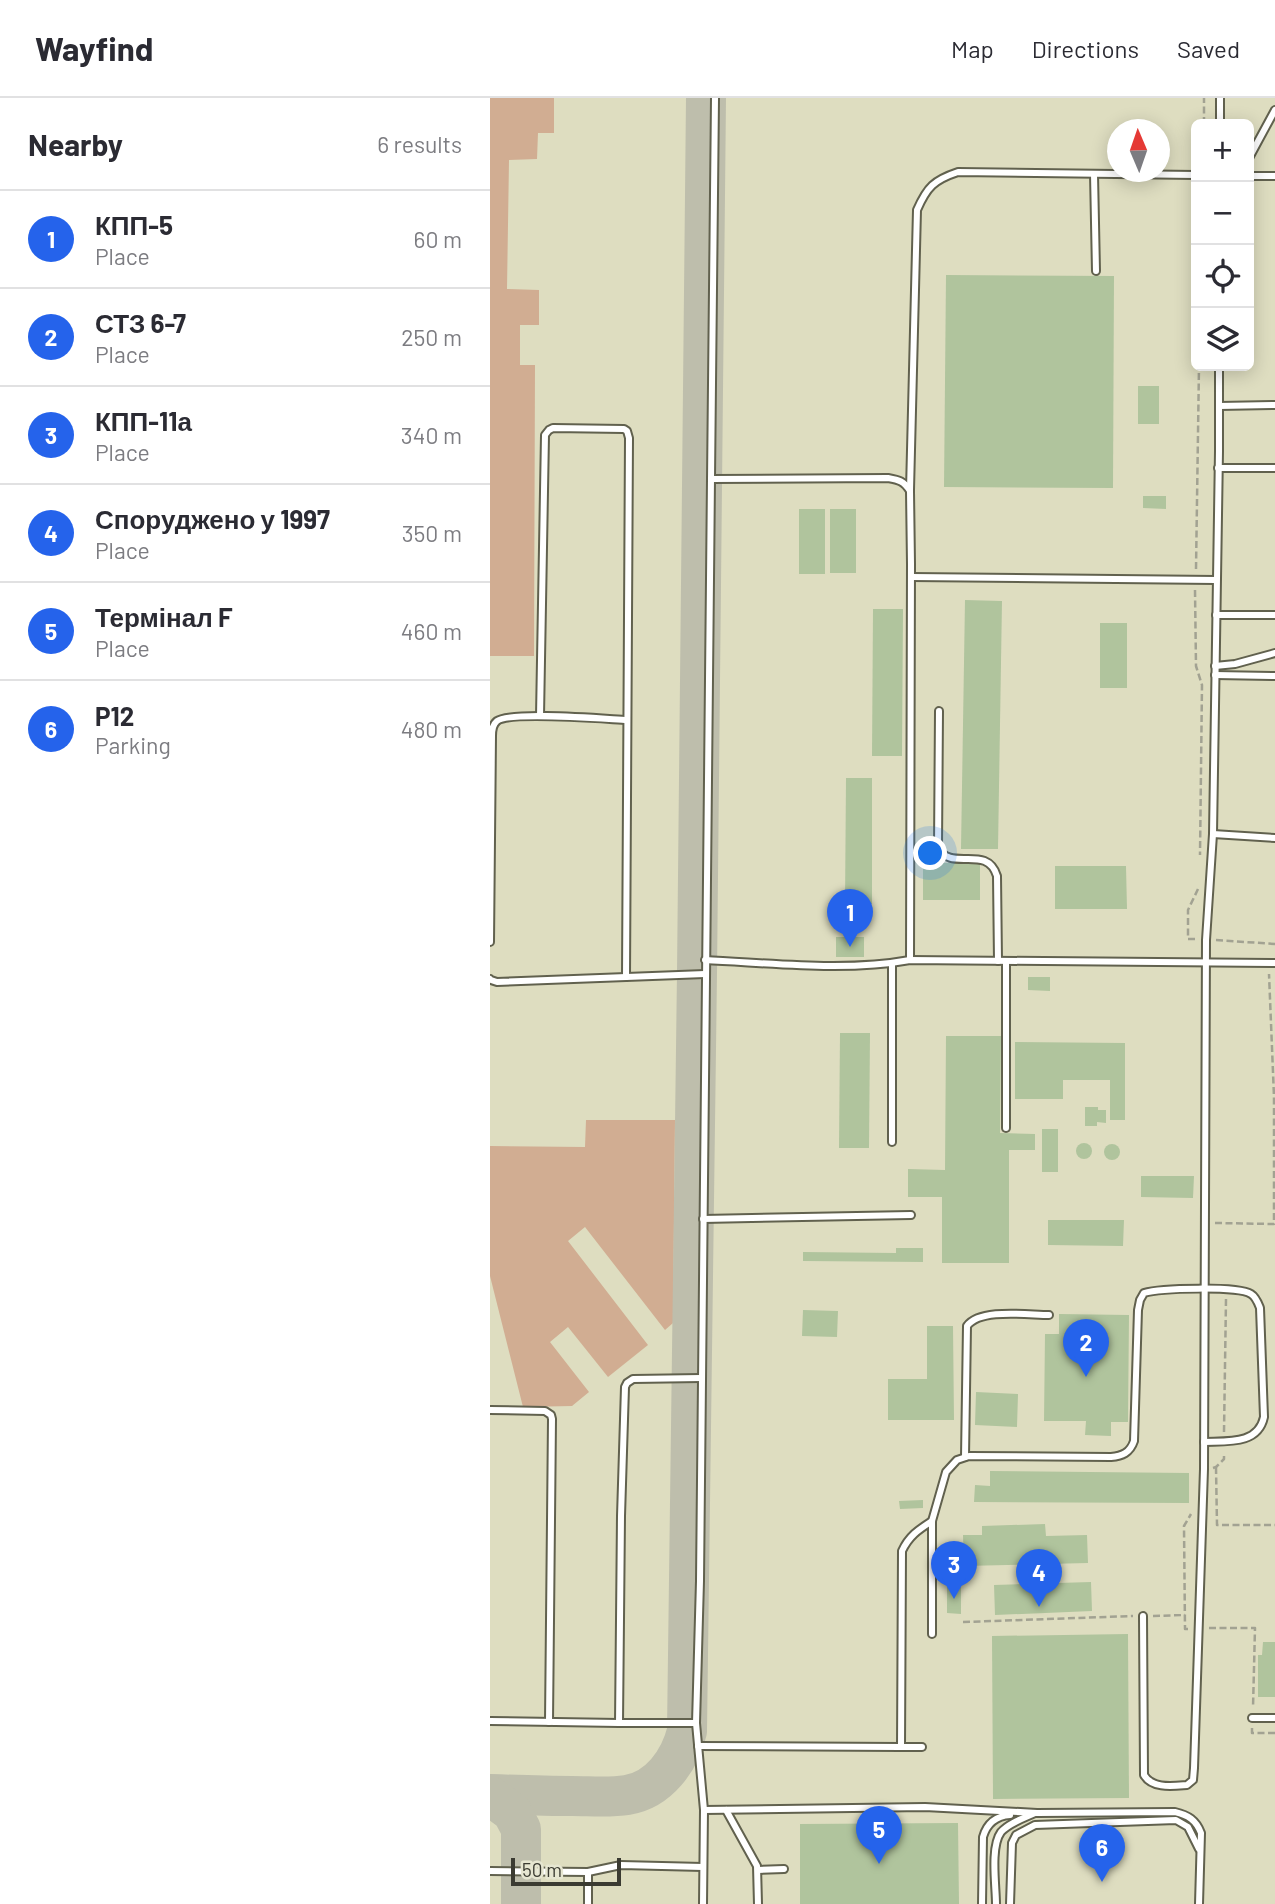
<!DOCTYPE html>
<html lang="en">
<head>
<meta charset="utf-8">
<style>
	body { margin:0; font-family:Barlow,sans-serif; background:#f7f7f7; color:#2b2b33 }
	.controls { position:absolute; right:21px; top:21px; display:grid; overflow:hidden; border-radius:10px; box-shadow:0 4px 18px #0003 }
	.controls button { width:63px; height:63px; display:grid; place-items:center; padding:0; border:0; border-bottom:2px solid #e1e1e2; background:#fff; color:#2b2b33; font:35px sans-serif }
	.compass { position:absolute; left:617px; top:21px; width:63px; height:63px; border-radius:50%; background:#fff; box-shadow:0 4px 18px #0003; rotate:358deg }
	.scale { position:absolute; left:21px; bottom:18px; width:110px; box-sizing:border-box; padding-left:7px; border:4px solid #3b3b32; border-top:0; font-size:19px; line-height:24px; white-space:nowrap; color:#3b3b32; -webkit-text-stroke:5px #e6e6d1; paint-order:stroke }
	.you { position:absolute; left:441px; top:756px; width:24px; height:24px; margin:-18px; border:5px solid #fff; border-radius:50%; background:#1a73e8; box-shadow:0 0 0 10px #1a73e833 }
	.badge { display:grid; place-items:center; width:46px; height:46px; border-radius:50%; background:#2563eb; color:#fff; font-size:23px; font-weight:700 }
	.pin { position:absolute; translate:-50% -58px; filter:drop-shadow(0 2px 4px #0008) }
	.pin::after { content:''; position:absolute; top:37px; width:24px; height:21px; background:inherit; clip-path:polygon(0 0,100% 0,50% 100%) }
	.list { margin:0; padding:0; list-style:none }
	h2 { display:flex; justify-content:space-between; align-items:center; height:91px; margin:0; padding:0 28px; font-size:30px }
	h2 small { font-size:23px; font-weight:400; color:#7c7c81 }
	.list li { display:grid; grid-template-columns:46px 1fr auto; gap:21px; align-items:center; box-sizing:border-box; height:98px; padding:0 28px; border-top:2px solid #e1e1e2 }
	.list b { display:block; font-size:26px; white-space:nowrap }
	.list p { margin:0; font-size:23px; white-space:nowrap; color:#7c7c81 }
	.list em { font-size:23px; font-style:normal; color:#7c7c81 }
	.icon { flex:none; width:38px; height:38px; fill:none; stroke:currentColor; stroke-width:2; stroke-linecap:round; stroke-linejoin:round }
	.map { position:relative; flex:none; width:785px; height:1806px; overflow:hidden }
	header { display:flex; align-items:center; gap:42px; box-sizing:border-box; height:98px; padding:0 35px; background:#fff; border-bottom:2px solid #e1e1e2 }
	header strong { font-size:33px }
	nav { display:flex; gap:38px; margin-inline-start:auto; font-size:24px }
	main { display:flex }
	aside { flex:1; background:#fff }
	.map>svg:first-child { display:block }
	.built { fill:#deddc0; fill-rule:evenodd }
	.green { fill:#d1ad92 }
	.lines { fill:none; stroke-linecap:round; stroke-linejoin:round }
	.taxiway { stroke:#bebeac; stroke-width:40 }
	.building { fill:#b0c49d }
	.lane-casing { stroke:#61614e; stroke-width:10 }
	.path { stroke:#a2a292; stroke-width:2.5; stroke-dasharray:7 3.5; stroke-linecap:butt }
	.lane { stroke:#fff; stroke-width:6 }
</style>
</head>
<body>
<header>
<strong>Wayfind</strong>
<nav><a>Map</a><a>Directions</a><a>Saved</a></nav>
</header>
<main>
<aside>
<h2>Nearby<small>6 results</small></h2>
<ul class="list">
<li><span class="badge">1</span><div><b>КПП-5</b><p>Place</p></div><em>60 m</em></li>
<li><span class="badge">2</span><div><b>СТЗ 6-7</b><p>Place</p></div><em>250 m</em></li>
<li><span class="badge">3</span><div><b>КПП-11а</b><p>Place</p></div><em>340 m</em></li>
<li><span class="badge">4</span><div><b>Споруджено у 1997</b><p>Place</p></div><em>350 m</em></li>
<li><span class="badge">5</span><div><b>Термінал F</b><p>Place</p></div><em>460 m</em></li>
<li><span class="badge">6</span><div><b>P12</b><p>Parking</p></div><em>480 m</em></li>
</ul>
</aside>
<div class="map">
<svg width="785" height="1806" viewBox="0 0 785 1806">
	<rect width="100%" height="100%" fill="#e6e6d1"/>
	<path class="built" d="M0 0H785V1806H0ZM706 26H759V268H706ZM628 32H670V74H628Z"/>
	<g class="green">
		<polygon points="0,0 64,0 64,35 48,35 47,61 19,62 17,191 49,192 49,227 30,227 30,267 45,267 44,558 0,558"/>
		<polygon points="96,1022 185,1022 183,1225 175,1232 95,1129 78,1143 158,1247 118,1279 78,1229 60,1244 99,1294 82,1308 33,1309 0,1178 0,1048 95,1049"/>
	</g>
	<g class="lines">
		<g class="taxiway">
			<path d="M0 1696C27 1697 55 1698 82 1698 100 1698 119 1700 137 1697 169 1692 190 1662 197 1633L207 875 216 0"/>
			<polyline points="0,1698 22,1714 31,1731 31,1806"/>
		</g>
	</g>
	<g class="building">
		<polygon points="456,177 624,178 623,390 454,389"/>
		<rect x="648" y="288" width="21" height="38"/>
		<polygon points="653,398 676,398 676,411 653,410"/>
		<rect x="309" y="411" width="26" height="65"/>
		<rect x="340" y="411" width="26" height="64"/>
		<polygon points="475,502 512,503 508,751 471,751"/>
		<polygon points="383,511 413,511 412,658 382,658"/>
		<rect x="610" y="525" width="27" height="65"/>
		<polygon points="356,680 382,680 382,806 355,806"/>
		<rect x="433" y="765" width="57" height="37"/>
		<polygon points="565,768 636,768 637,811 565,811"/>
		<rect x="346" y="839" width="28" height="20"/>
		<polygon points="538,879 560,879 560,893 538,892"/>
		<polygon points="350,935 380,935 379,1050 349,1050"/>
		<polygon points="456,938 511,938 510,1035 545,1036 545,1052 519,1052 519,1165 452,1165 452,1099 418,1099 418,1071 455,1072"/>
		<polygon points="525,944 635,945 635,1022 620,1022 620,982 573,982 573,1001 525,1001"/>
		<polygon points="595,1009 608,1009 608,1012 616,1012 616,1025 607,1024 607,1028 595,1028"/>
		<rect x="552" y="1031" width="16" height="43"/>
		<circle cx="594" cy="1053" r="8"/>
		<circle cx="622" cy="1054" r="8"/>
		<polygon points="651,1078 704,1078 703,1100 651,1099"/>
		<polygon points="558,1122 634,1122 633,1148 558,1147"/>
		<polygon points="406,1150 433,1150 433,1164 313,1163 313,1154 406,1155"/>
		<polygon points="313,1212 348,1213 347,1239 312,1238"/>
		<polygon points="569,1216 639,1217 638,1324 621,1324 621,1338 595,1337 596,1323 554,1323 555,1236 569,1236"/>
		<polygon points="437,1228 463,1228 464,1322 398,1322 398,1281 437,1281"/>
		<polygon points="486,1294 528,1296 527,1329 485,1327"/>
		<polygon points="500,1373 699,1375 699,1405 484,1404 485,1387 500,1388"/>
		<polygon points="433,1402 433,1410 410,1411 409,1403"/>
		<polygon points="555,1426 556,1438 597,1437 598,1465 474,1468 473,1437 492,1437 492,1428"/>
		<polygon points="601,1484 602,1513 505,1517 504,1487"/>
		<polygon points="457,1487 471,1487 471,1516 457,1515"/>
		<polygon points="638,1536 639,1700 503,1701 502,1538"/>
		<polygon points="773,1544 785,1544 785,1599 768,1599 768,1557 772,1557"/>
		<polygon points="468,1725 469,1806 310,1806 310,1726"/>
	</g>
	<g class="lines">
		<g class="lane-casing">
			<g id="lane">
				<polyline points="730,26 730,0"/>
				<polyline points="759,60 785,12"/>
				<polyline points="604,76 606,173"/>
				<polyline points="759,78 785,78"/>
				<polyline points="729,308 785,307"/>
				<polyline points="728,370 785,370"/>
				<polyline points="221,381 225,0"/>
				<path d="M420 392 427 112C437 89 444 82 468 74L706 77"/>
				<polyline points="421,479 726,482"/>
				<polyline points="726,517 785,517"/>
				<polyline points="725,568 745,566 785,555"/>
				<polyline points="725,577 785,578"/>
				<path d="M449 613 448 749C460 775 497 745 507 778L508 863"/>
				<polyline points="50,618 55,337 59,332 63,330 134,331 137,333 139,340 136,879"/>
				<polyline points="723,736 785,740"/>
				<path d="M0 844 2 638C2 633 2 627 7 623 20 613 116 621 137 622"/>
				<path d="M215 862C281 865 355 874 420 862L785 865"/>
				<polyline points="402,865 402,1044"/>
				<polyline points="0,881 1,882 7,884 215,876"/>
				<polyline points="516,1030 516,863"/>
				<polyline points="213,1121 421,1117"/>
				<polyline points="211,1280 143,1281 137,1285 135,1289 131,1418 129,1625 206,1625 214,1712 213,1806"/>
				<polyline points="0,1312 55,1313 61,1317 62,1321 59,1624"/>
				<path d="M475 1359 477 1228C490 1210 538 1217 559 1217"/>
				<path d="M653 1518 654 1677C662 1691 683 1688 697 1687L703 1682 704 1670 714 1371 716 842 723 736 729 353V268"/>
				<path d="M442 1536V1423L456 1374 467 1362 479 1358 621 1359C632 1358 640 1355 644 1343L648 1212 650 1202 654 1195C670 1190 748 1188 761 1196 766 1199 768 1205 770 1210L774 1319C768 1347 737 1343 714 1344"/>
				<polyline points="762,1620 785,1620"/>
				<polyline points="0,1623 129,1625"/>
				<path d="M206 1625 210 1483 221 381 398 380C409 382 414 383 420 393L421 466 420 862"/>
				<path d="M208 1648 411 1649 412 1453C419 1438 428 1432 442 1423"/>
				<polyline points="411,1649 432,1649"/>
				<path d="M214 1712 435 1709 547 1715 685 1714C698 1717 706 1722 711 1735L709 1806"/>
				<polyline points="236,1712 267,1768 268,1806"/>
				<polyline points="268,1772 294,1771"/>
				<polyline points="0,1773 98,1774 131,1767 213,1769"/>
				<polyline points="98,1806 98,1774"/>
				<path d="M492 1806 493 1739C497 1725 506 1718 520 1717"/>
				<path d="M506 1806C506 1788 500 1749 511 1734 519 1725 534 1720 545 1715"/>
				<polyline points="520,1806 522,1745 526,1737 545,1727 686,1722 698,1729 709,1751"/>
			</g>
		</g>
		<g class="path">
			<polyline points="714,26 714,0"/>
			<polyline points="706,471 709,268"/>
			<polyline points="705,492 706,568 712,587 710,757"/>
			<polyline points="705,841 698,841 698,812 708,791"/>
			<polyline points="726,842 785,846"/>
			<polyline points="725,1125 784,1126 784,999 779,876"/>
			<polyline points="734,1334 736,1201"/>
			<polyline points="726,1369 727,1427 785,1427"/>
			<polyline points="723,1370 726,1369 734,1361 734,1355"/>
			<polyline points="663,1518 695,1517"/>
			<polyline points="473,1524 643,1518"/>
			<polyline points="719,1530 765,1530 763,1610"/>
			<polyline points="698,1531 695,1531 694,1428 701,1416"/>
			<polyline points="762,1630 762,1635 785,1635"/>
		</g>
		<use href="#lane" class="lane"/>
	</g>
</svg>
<div class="controls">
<button>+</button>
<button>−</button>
<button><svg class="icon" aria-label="locate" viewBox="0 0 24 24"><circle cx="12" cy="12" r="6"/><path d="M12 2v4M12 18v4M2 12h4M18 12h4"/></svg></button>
<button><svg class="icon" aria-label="layers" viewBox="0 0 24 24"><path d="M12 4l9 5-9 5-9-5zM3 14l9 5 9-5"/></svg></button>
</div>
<svg class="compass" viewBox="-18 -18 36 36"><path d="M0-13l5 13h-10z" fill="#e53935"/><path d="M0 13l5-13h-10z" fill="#7c7c81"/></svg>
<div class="scale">50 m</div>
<div class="you"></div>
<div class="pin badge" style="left:360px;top:849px">1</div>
<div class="pin badge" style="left:596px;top:1279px">2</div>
<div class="pin badge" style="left:464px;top:1501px">3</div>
<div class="pin badge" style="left:549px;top:1509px">4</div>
<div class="pin badge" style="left:389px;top:1766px">5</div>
<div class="pin badge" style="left:612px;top:1784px">6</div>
</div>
</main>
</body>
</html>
